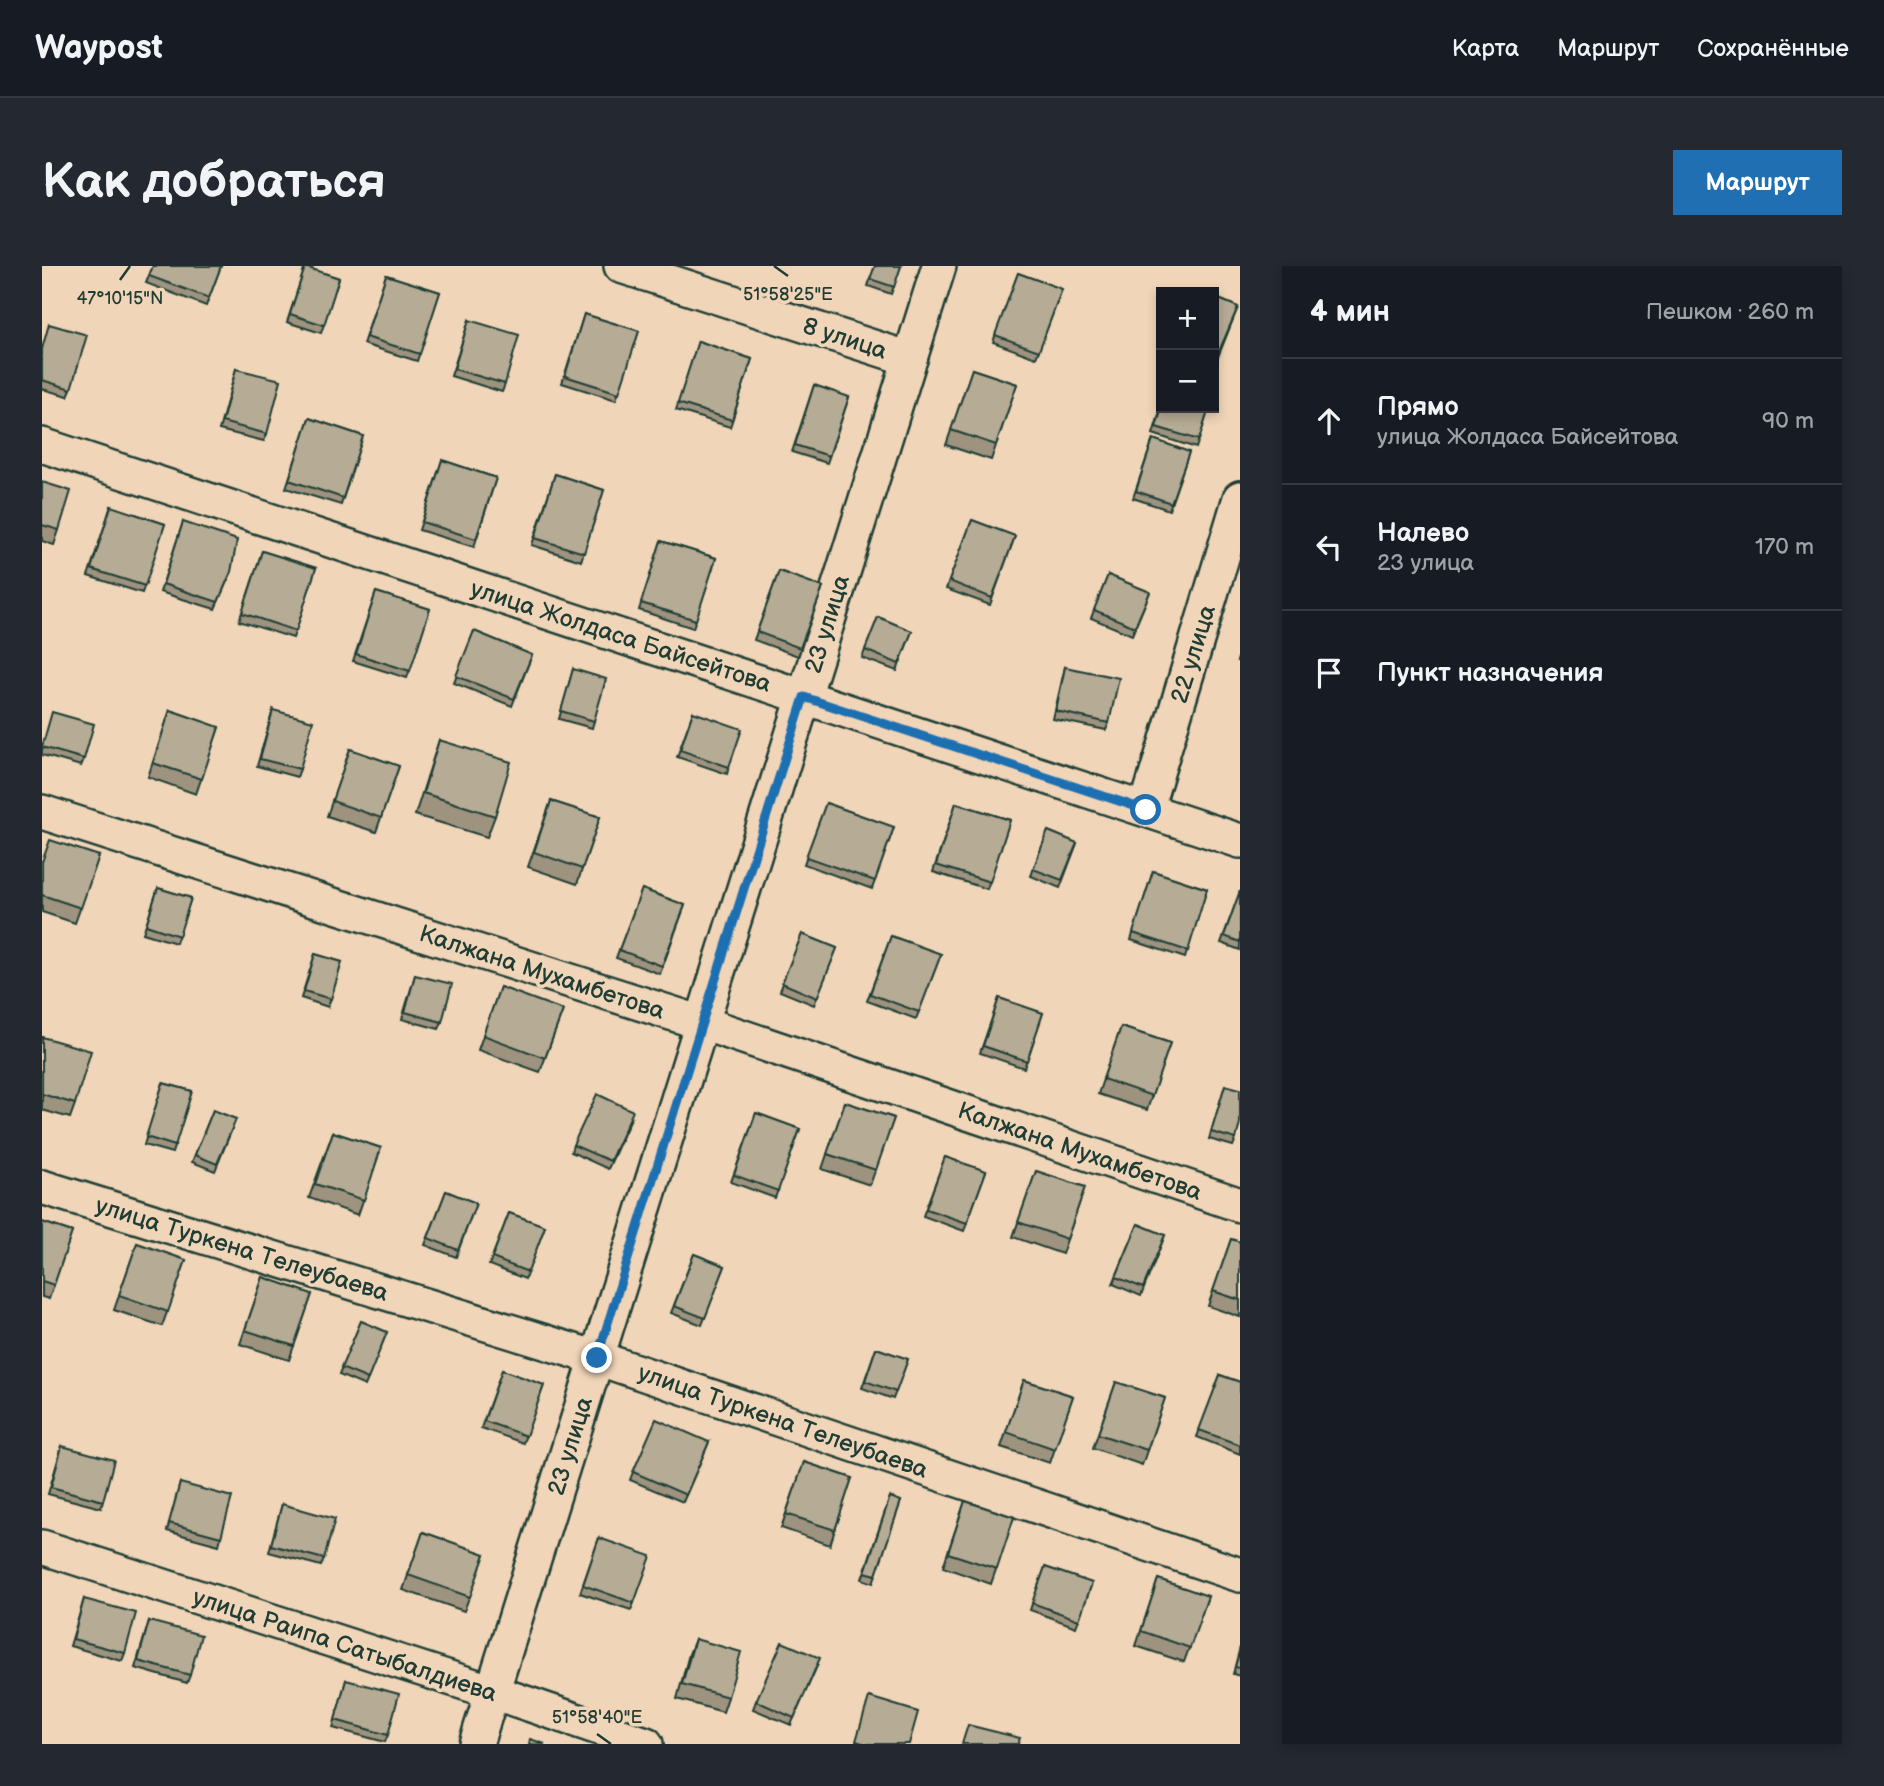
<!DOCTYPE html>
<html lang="ru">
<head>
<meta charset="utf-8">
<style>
	body { margin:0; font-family:"Balsamiq Sans",sans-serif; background:#242831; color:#f1f3f6 }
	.controls { position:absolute; right:21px; top:21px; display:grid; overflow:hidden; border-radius:0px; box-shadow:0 4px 10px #0003 }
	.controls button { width:63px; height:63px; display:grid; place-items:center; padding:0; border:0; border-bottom:2px solid #363941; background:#171b24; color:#f1f3f6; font:35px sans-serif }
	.stop { position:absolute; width:21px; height:21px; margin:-16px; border:5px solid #1f6fb2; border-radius:50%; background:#fff }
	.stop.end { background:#1f6fb2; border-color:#fff; box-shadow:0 2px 7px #0008 }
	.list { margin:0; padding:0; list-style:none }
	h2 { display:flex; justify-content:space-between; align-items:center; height:91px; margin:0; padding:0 28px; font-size:30px }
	h2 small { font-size:23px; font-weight:400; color:#9ea1a6 }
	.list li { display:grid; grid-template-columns:46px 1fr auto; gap:21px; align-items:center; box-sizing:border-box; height:126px; padding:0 28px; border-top:2px solid #363941 }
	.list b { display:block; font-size:26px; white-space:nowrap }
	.list p { margin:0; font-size:23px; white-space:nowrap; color:#9ea1a6 }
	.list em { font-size:23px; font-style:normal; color:#9ea1a6 }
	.icon { flex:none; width:38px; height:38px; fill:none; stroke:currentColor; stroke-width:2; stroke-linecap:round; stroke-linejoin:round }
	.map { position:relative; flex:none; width:1198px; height:1478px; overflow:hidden; border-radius:0px }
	header { display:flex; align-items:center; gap:42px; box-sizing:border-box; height:98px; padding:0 35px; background:#171b24; border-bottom:2px solid #363941 }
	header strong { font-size:33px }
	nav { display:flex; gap:38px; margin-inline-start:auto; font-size:24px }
	.intro { display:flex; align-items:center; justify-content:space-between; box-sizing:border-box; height:168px; padding:0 42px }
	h1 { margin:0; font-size:49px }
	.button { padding:18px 32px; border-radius:0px; background:#1f6fb2; color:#fff; font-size:24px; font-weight:700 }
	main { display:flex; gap:42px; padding:0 42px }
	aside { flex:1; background:#171b24; border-radius:0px; box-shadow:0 4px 10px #0003 }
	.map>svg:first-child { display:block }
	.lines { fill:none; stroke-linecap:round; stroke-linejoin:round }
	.street-casing { stroke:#1f3d34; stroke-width:38 }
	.street { stroke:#f1d5b8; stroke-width:33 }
	.wall { fill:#9d937f; stroke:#1f3d34; stroke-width:2 }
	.building { fill:#b6ab94; stroke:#1f3d34; stroke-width:2 }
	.route { stroke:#1f6fb2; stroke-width:9 }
	.ticks { fill:none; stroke:#1f3d34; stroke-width:2.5 }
	.labels { text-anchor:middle; stroke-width:7; stroke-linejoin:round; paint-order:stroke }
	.street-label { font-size:24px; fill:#1f3d34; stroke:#f1d5b8 }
	.ticks-label { font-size:18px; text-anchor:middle; fill:#1f3d34; stroke:#f1d5b8; stroke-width:7; stroke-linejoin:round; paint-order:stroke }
</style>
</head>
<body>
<header>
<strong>Waypost</strong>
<nav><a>Карта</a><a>Маршрут</a><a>Сохранённые</a></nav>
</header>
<div class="intro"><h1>Как добраться</h1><a class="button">Маршрут</a></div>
<main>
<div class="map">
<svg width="1198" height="1478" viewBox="0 0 1198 1478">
	<rect width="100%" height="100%" fill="#f1d5b8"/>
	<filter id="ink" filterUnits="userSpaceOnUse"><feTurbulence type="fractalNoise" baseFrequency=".0143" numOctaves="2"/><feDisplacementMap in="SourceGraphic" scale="14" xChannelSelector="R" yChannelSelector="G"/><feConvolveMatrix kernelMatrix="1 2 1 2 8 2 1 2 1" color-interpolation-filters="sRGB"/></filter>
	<g filter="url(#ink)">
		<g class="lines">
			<g class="street-casing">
				<g id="street">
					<polyline points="579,0 868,93"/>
					<polyline points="0,179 1198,575"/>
					<polyline points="1104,543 1198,232"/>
					<polyline points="0,546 660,757 1198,939"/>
					<polyline points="0,921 555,1092 1198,1309"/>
					<polyline points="0,1281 451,1426 604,1478"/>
					<polyline points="434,1478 897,0"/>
				</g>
			</g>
			<use href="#street" class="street"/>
		</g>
		<g class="wall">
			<polygon points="111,0 179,0 164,40 104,17"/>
			<polygon points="833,0 859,0 849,28 826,20"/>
			<polygon points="263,1 297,12 279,67 245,56"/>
			<polygon points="976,7 1020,23 994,92 951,76"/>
			<polygon points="344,9 398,26 375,95 321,78"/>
			<polygon points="1172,31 1196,41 1174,96 1172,95"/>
			<polygon points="542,48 597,65 574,134 520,117"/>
			<polygon points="427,54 463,118 460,126 409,110"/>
			<polygon points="656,75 710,93 688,161 634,144"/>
			<polygon points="0,81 29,123 26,130 0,123"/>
			<polygon points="194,103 225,168 222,175 177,164"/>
			<polygon points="930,103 975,118 949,194 904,179"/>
			<polygon points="772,119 807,131 785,197 750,186"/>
			<polygon points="1119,142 1167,142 1154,182 1111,168"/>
			<polygon points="267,152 321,170 299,239 244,222"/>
			<polygon points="1111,173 1147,186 1127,244 1091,232"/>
			<polygon points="400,194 454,212 432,281 377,264"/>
			<polygon points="513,208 562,224 539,295 490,279"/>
			<polygon points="0,216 17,264 12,279 0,275"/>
			<polygon points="69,240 123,258 100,327 46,310"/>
			<polygon points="930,254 973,270 948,339 904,323"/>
			<polygon points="141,256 189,306 173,343 118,326"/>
			<polygon points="619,275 674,292 651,362 597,344"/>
			<polygon points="220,285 274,302 251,372 197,355"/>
			<polygon points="737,305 781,321 756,390 712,374"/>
			<polygon points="1066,309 1108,326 1090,369 1049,352"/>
			<polygon points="334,326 388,343 365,412 311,395"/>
			<polygon points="836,351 870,365 855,405 820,392"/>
			<polygon points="432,365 490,389 470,440 412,417"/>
			<polygon points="1198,386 1198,396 1195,395"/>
			<polygon points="1023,401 1067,457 1064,464 1011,453"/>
			<polygon points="531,403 552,455 550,462 517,453"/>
			<polygon points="128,444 177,461 154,528 106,511"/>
			<polygon points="231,444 258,503 255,511 215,500"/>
			<polygon points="651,446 687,501 685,508 635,491"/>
			<polygon points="397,474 453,550 445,571 373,549"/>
			<polygon points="0,478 42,493 39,500 0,489"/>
			<polygon points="308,483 357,500 334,566 285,550"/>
			<polygon points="509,535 558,551 535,618 486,601"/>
			<polygon points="784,537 852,561 830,623 762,598"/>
			<polygon points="914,537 968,554 945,623 891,606"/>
			<polygon points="1006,565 1035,577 1018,622 989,610"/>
			<polygon points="57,590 33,657 0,646 0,595"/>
			<polygon points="1111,605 1165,623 1143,692 1089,674"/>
			<polygon points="116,622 149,632 134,677 101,667"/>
			<polygon points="600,623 643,639 618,708 574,692"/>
			<polygon points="1198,625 1198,684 1179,677"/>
			<polygon points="760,668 795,682 772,739 738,725"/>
			<polygon points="849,670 899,688 874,753 825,735"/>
			<polygon points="273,688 300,696 286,741 259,732"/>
			<polygon points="373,709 400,756 397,763 360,753"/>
			<polygon points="458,721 521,744 498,806 436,784"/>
			<polygon points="957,732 1001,747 982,802 938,787"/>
			<polygon points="1079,761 1128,777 1105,844 1056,828"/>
			<polygon points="0,771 33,838 28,852 0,844"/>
			<polygon points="121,817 150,825 130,887 102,879"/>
			<polygon points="1183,819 1194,873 1191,880 1167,873"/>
			<polygon points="803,836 852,852 828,919 780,903"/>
			<polygon points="171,844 194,853 173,905 150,896"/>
			<polygon points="714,847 758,863 733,932 689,916"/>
			<polygon points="589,852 566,903 529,886 531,879"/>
			<polygon points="291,866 339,882 316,949 267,932"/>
			<polygon points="903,891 944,905 922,965 881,950"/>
			<polygon points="994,905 1043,921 1020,988 971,971"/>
			<polygon points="404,925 434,937 414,991 383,979"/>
			<polygon points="467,947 503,960 483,1013 447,999"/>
			<polygon points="0,956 30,966 7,1033 0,1031"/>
			<polygon points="1096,958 1123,969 1099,1030 1071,1018"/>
			<polygon points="1189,973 1198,976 1198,1051 1166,1040"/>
			<polygon points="95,977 144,994 120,1060 72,1044"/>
			<polygon points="652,988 683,1000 660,1059 629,1047"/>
			<polygon points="221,1011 270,1028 247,1094 198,1078"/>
			<polygon points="319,1055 345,1066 323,1120 297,1109"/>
			<polygon points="834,1082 866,1093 851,1133 820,1122"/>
			<polygon points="460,1104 502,1119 481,1177 439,1162"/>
			<polygon points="1178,1109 1198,1116 1198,1188 1155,1171"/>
			<polygon points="982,1114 1031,1130 1008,1197 959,1181"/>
			<polygon points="1074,1116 1123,1132 1100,1199 1051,1182"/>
			<polygon points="667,1176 641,1236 588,1214 591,1206"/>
			<polygon points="20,1180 61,1235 59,1242 6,1228"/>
			<polygon points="762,1196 810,1212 788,1279 739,1262"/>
			<polygon points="138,1217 179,1271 177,1279 125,1265"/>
			<polygon points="848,1231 859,1235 831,1317 820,1313"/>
			<polygon points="923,1235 972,1251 949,1318 901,1301"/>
			<polygon points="240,1238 282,1293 279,1300 227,1286"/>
			<polygon points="381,1266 443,1288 422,1345 361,1324"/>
			<polygon points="557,1272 592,1337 589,1344 538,1327"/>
			<polygon points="1003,1301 1050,1317 1034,1361 988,1344"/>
			<polygon points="1116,1313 1166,1330 1142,1396 1094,1380"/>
			<polygon points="42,1333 83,1387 80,1395 28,1380"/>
			<polygon points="107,1355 148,1409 145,1417 93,1402"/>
			<polygon points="653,1373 686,1431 681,1446 635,1433 647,1388"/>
			<polygon points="1198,1381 1198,1410 1191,1408"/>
			<polygon points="775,1400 749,1459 711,1443 714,1435"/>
			<polygon points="304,1414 346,1469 343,1476 291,1462"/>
		</g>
		<g class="building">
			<polygon points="111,0 179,0 167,32 107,10"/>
			<polygon points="833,0 859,0 852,21 828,13"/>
			<polygon points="263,1 297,12 282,59 248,48"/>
			<polygon points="976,7 1020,23 997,85 953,69"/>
			<polygon points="344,9 398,26 378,88 324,71"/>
			<polygon points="1172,31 1196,41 1176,88 1172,86"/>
			<polygon points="542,48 597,65 577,127 523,110"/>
			<polygon points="427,54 477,69 463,118 412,103"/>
			<polygon points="7,58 45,69 29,123 0,114 0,83"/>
			<polygon points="656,75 710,93 690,154 636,137"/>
			<polygon points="194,103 239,114 225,168 180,156"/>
			<polygon points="930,103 975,118 954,179 909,164"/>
			<polygon points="772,119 807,131 787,190 753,179"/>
			<polygon points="1120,142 1167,142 1157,174 1114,161"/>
			<polygon points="267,152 321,170 301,232 247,214"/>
			<polygon points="1111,173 1147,186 1129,237 1094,225"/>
			<polygon points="400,194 454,212 434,273 380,256"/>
			<polygon points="513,208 562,224 542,287 493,272"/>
			<polygon points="0,216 29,225 17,264 0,259"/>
			<polygon points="69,240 123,258 103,320 49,303"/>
			<polygon points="930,254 973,270 950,332 907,315"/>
			<polygon points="141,256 195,274 189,306 176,336 121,318"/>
			<polygon points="619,275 674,292 654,354 599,337"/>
			<polygon points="220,285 274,302 254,365 200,347"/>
			<polygon points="737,305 781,321 758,382 715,366"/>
			<polygon points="1066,309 1108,326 1093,361 1052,344"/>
			<polygon points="334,326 388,343 368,405 314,388"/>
			<polygon points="836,351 870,365 857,398 823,384"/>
			<polygon points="432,365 490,389 472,433 414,410"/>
			<polygon points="1023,401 1077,412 1067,457 1014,445"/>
			<polygon points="531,403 564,413 552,455 519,445"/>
			<polygon points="128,444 177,461 160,513 111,497"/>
			<polygon points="231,444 271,455 258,503 218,493"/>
			<polygon points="10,446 52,458 42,493 0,481"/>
			<polygon points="651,446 700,463 687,501 638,484"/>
			<polygon points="397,474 469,496 453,550 381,527"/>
			<polygon points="308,483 357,500 339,552 290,535"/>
			<polygon points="509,535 558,551 540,603 492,586"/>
			<polygon points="784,537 852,561 833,615 764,591"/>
			<polygon points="914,537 968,554 948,616 894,599"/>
			<polygon points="1006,565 1035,577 1020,614 991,603"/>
			<polygon points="8,574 57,590 39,642 0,629 0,596"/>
			<polygon points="1111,605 1165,623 1146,685 1091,667"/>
			<polygon points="116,622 149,632 137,670 104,659"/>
			<polygon points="600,623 643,639 620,700 577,684"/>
			<polygon points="1198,625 1198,676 1182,670"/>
			<polygon points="760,668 795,682 775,732 740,717"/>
			<polygon points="849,670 899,688 877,746 828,728"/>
			<polygon points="273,688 300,696 289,733 262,725"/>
			<polygon points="373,709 410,718 400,756 363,746"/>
			<polygon points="458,721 521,744 503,792 441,769"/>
			<polygon points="957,732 1001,747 985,795 941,780"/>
			<polygon points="1079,761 1128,777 1110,830 1061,813"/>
			<polygon points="0,771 49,785 33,838 0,828"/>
			<polygon points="121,817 150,825 133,880 104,871"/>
			<polygon points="1183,819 1198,823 1198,857 1194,873 1169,866"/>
			<polygon points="555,828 591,845 568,895 531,879"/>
			<polygon points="803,836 852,852 834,904 785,888"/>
			<polygon points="171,844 194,853 175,898 153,889"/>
			<polygon points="714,847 758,863 736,925 692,909"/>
			<polygon points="291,866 339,882 322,934 273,918"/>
			<polygon points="903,891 944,905 925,957 884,943"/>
			<polygon points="994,905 1043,921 1025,973 976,956"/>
			<polygon points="404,925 434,937 416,984 386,972"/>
			<polygon points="467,947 503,960 486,1006 450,992"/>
			<polygon points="0,956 30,966 12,1019 0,1015"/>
			<polygon points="1096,958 1123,969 1101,1022 1074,1011"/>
			<polygon points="1189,973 1198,976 1198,1034 1171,1025"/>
			<polygon points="95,977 144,994 126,1046 77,1029"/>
			<polygon points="652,988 683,1000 663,1052 632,1040"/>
			<polygon points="221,1011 270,1028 252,1080 203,1064"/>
			<polygon points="319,1055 345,1066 326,1113 299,1102"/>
			<polygon points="834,1082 866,1093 854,1126 823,1115"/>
			<polygon points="460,1104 502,1119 484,1170 442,1155"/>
			<polygon points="1178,1109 1198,1116 1198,1179 1157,1164"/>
			<polygon points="982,1114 1031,1130 1013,1183 964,1166"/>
			<polygon points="1074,1116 1123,1132 1105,1184 1056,1168"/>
			<polygon points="614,1153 667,1176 644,1229 591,1206"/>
			<polygon points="20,1180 72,1194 61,1235 9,1221"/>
			<polygon points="762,1196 810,1212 793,1264 744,1248"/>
			<polygon points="138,1217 190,1231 179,1271 127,1257"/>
			<polygon points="848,1231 859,1235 834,1309 823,1306"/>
			<polygon points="923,1235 972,1251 955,1303 906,1287"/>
			<polygon points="240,1238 293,1253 282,1293 229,1279"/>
			<polygon points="381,1266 443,1288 428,1331 366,1309"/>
			<polygon points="557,1272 609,1290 592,1337 541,1319"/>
			<polygon points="1003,1301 1050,1317 1037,1354 990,1337"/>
			<polygon points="1116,1313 1166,1330 1148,1382 1099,1365"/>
			<polygon points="42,1333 94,1347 83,1387 31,1373"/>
			<polygon points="107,1355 159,1369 148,1409 96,1395"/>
			<polygon points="653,1373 699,1386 686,1431 640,1418"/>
			<polygon points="740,1376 778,1392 752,1452 714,1435"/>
			<polygon points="1198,1384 1198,1402 1193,1401"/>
			<polygon points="304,1414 357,1428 346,1469 293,1454"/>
			<polygon points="827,1431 876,1446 867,1478 824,1478 814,1475"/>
			<polygon points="926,1459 978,1472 976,1478 920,1478"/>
			<polygon points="488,1473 503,1478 487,1478"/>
		</g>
	</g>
	<g class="lines" filter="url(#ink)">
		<polyline class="route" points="555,1092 762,431 1104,544"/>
	</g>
	<path class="ticks" d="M732 0 746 10M78 14 88 0M555 1468 569 1478"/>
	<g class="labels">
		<g class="street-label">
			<text transform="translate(803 72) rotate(18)" y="8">8 улица</text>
			<text transform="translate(785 358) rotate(-73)" y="8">23 улица</text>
			<text transform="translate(579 370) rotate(18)" y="8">улица Жолдаса Байсейтова</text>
			<text transform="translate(1151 388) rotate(-73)" y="8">22 улица</text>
			<text transform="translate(500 706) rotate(18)" y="8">Калжана Мухамбетова</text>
			<text transform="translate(1038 885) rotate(19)" y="8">Калжана Мухамбетова</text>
			<text transform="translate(200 983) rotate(17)" y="8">улица Туркена Телеубаева</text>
			<text transform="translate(741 1155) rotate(19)" y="8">улица Туркена Телеубаева</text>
			<text transform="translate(528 1180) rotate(-73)" y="8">23 улица</text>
			<text transform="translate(303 1379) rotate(18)" y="8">улица Раипа Сатыбалдиева</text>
		</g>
	</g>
	<g class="ticks-label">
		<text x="746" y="34">51°58'25"E</text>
		<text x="78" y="38">47°10'15"N</text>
		<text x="555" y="1457">51°58'40"E</text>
	</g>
</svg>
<div class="controls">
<button>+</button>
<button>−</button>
</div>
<div class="stop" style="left:1104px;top:544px"></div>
<div class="stop end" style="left:555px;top:1092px"></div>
</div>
<aside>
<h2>4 мин<small>Пешком · 260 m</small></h2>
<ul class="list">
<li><svg class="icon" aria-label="ahead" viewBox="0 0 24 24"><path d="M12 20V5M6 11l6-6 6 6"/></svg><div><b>Прямо</b><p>улица Жолдаса Байсейтова</p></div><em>90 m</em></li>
<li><svg class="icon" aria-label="left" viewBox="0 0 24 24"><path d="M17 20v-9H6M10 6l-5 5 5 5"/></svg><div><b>Налево</b><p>23 улица</p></div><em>170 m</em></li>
<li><svg class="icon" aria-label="arrive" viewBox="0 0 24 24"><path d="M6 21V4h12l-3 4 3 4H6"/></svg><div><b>Пункт назначения</b></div></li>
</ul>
</aside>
</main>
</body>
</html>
